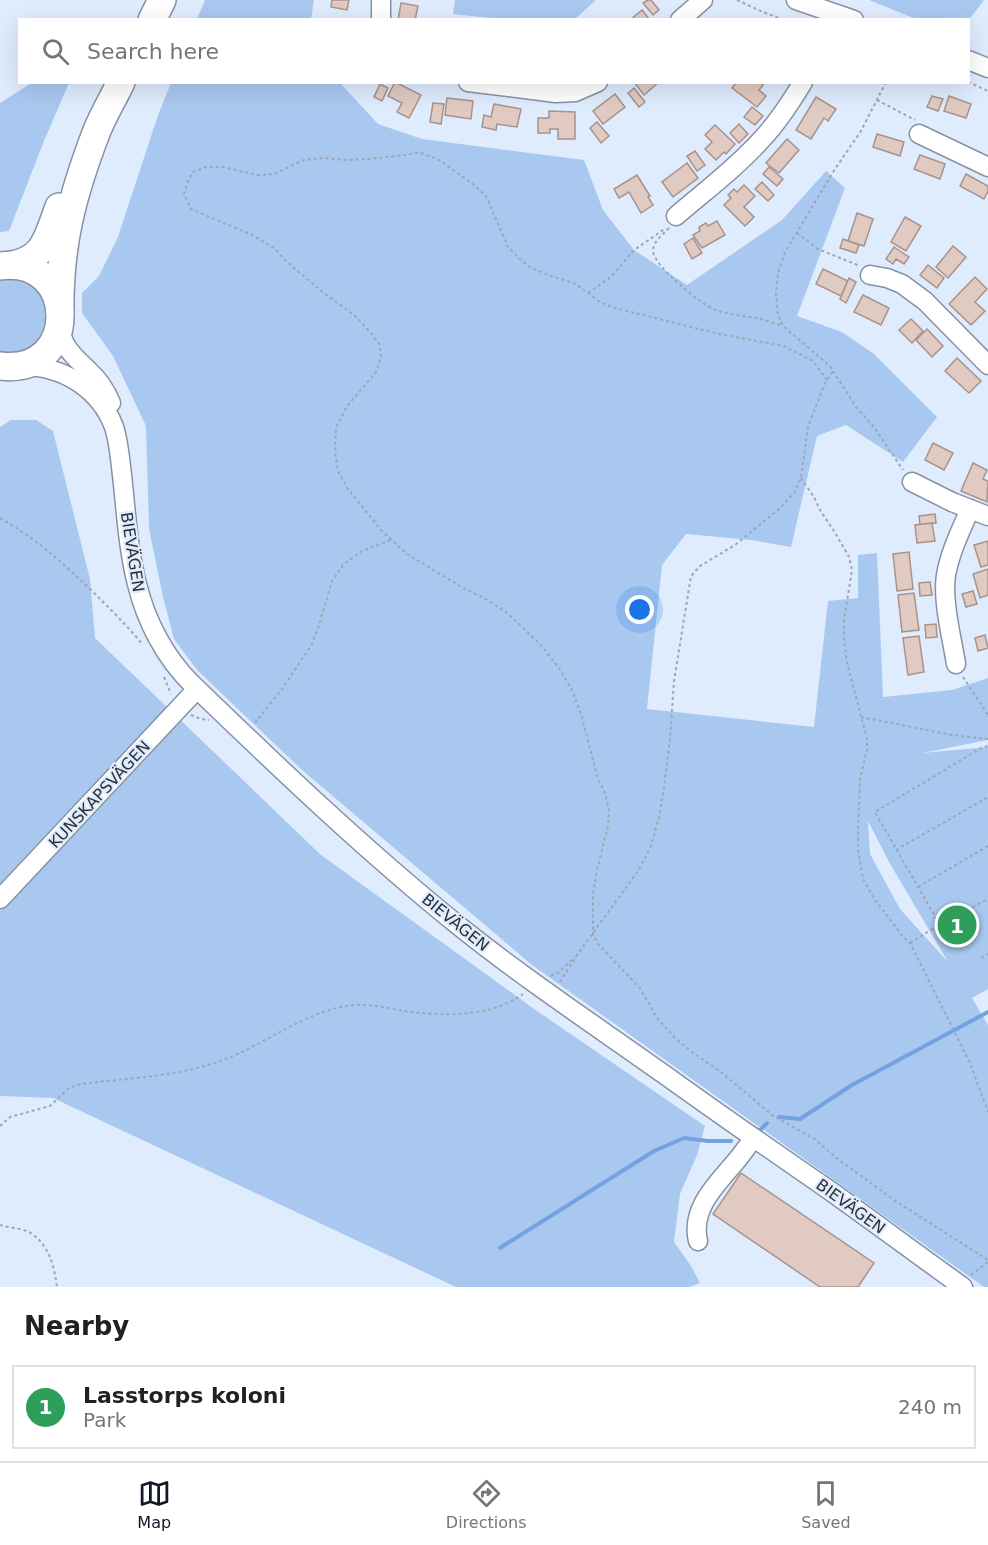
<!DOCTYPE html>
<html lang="en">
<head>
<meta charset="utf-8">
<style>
	body { margin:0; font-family:"DejaVu Sans",sans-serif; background:#f2f2f2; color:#202124 }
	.you { position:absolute; left:640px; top:610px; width:21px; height:21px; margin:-15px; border:4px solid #fff; border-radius:50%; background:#1a73e8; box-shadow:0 0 0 9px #1a73e833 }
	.badge { display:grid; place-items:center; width:39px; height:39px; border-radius:50%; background:#111827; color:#fff; font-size:20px; font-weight:700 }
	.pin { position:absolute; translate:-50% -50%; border:3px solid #fff; box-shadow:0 2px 6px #0006 }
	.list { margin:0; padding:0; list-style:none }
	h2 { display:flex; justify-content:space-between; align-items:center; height:78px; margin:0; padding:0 24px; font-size:26px }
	h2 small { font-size:20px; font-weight:400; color:#757577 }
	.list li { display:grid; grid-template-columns:39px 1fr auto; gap:18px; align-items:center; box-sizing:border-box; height:84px; margin:0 12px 12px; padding:0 12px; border:2px solid #e0e0e0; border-radius:0px }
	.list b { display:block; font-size:22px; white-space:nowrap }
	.list p { margin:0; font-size:20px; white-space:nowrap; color:#757577 }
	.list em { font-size:20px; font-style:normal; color:#757577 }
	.icon { flex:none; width:33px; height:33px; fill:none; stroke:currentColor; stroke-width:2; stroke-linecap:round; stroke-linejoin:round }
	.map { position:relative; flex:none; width:988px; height:1287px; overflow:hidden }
	.search { position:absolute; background:#fff; box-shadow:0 6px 24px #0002; left:18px; right:18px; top:18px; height:66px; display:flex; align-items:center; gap:15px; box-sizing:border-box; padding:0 21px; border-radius:0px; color:#757577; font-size:22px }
	.sheet { height:174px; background:#fff }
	nav { display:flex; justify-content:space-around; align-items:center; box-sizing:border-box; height:84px; border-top:2px solid #e0e0e0; background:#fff; font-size:16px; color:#757577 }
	nav a { display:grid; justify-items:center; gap:3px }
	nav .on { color:#111827 }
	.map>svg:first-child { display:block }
	.green { fill:#a9c8f0; fill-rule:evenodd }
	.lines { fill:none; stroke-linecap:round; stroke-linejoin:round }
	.stream { stroke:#74a2e0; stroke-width:4 }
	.building { fill:#e0cac1; stroke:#a8928a; stroke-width:1.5 }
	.minor-casing { stroke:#8692a3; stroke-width:21 }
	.highway-casing { stroke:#8692a3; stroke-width:30 }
	.path { stroke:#9ca6b4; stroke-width:2; stroke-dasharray:3 3; stroke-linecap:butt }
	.minor { stroke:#fff; stroke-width:18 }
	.highway { stroke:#fff; stroke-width:27 }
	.labels { text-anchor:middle; stroke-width:4.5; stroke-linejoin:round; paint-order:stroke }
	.street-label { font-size:16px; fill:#2b3037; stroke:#dfecfe }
</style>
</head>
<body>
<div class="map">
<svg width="988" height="1287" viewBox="0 0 988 1287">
	<rect width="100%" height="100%" fill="#dfecfe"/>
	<g class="green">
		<polygon points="205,0 314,0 311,19 197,19"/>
		<polygon points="455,0 596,0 574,20 511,20 453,14"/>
		<polygon points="869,0 984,0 969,20 916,19"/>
		<polygon points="33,82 69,83 44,141 9,231 0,232 0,103"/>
		<path d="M171 83H340L378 124 422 139 584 160 603 210 634 250 687 285 782 220 826 171 845 188 797 316 842 332 874 354 937 417 903 462 846 425 817 436 791 547 751 540 686 534 662 565 647 709 814 727 828 601 858 598V555L877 553 883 697 952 690 988 678V740L922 753 988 747V989L972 998 988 1025V1287H984L532 965 302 770 198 671 174 639 163 597 149 529 146 426 113 356 82 313V293L99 276 118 237 158 115ZM868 821 889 862 948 962 900 909 870 854Z"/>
		<polygon points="0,276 27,279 45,296 48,329 32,349 0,355"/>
		<polygon points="11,420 36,420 53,431 90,579 95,638 321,855 537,1011 705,1126 697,1155 680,1194 674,1242 691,1266 700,1283 689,1287 456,1287 53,1098 0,1096 0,427"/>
	</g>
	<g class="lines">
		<g class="stream">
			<polyline points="779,1117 800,1119 852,1085 988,1012"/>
			<polyline points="759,1131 767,1123"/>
			<polyline points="500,1248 654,1151 684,1138 708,1141 731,1141"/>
		</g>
	</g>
	<g class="building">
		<polygon points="332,0 349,0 347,10 331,7"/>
		<polygon points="648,0 651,0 659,10 653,15 643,3"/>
		<polygon points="401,3 418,6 415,20 398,20"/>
		<polygon points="642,10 650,20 630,20"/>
		<polygon points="395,82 421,95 409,118 397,112 402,103 388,96"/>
		<polygon points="634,82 659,82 644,95"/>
		<polygon points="737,82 760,82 763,85 759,90 766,96 757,107 732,88"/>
		<polygon points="380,84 388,88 382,101 374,97"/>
		<polygon points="634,88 645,102 639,107 628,93"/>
		<polygon points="615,94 625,107 603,124 593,111"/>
		<polygon points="932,96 943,99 938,111 927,107"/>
		<polygon points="949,96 971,104 966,118 944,111"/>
		<polygon points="816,97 836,109 828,121 824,118 811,139 796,130"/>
		<polygon points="447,98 473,101 471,119 445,115"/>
		<polygon points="433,103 444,104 441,124 430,122"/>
		<polygon points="494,104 521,109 517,127 497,124 496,130 482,127 484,115 491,117"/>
		<polygon points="752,107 763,116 755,125 744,117"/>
		<polygon points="549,111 575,112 575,139 558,139 558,129 550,129 550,133 538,133 538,118 549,118"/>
		<polygon points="597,122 609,136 601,143 590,128"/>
		<polygon points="739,124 748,134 739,143 730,133"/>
		<polygon points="715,125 735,144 726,154 724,152 716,160 705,149 712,142 705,135"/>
		<polygon points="877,134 904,142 900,156 873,147"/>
		<polygon points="787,139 799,150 779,173 766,163"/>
		<polygon points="695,151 705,165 697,171 687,156"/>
		<polygon points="920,155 945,164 940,179 914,169"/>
		<polygon points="687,163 698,178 673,197 662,182"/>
		<polygon points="769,167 783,179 777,186 763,174"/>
		<polygon points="966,174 988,186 988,191 984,199 960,186"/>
		<polygon points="637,175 650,196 648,197 653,205 641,213 629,192 619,198 614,189"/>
		<polygon points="762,182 774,195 768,201 755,189"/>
		<polygon points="744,185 755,196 744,207 754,217 745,226 724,205 731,198 728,195 734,189 737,192"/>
		<polygon points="857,213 873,219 864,246 848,241"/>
		<polygon points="905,217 921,226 906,251 891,242"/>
		<polygon points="717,221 725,235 702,248 693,235 700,231 699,227 706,223 708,226"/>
		<polygon points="693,238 702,253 692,259 684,244"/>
		<polygon points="843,239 859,245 856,253 840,248"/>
		<polygon points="953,246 966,257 948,278 936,267"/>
		<polygon points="894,247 909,257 904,264 896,259 893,264 886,259"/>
		<polygon points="928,265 944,278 937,288 920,275"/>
		<polygon points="823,269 848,281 841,296 816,284"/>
		<polygon points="975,277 987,289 975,302 985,311 971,325 949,304"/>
		<polygon points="849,278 856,282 846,303 840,299"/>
		<polygon points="863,295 889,308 881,325 854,312"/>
		<polygon points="911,319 923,331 912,343 899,330"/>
		<polygon points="927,329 943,346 932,357 916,340"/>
		<polygon points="957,358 981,381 969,393 945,371"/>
		<polygon points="933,443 953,453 944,470 925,460"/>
		<polygon points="973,463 987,470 983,479 988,481 987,502 961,491"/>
		<polygon points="935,514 936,523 920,525 919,516"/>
		<polygon points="932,523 935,541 917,543 915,525"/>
		<polygon points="988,541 988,565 981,567 974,545"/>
		<polygon points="909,552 913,589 897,591 893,554"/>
		<polygon points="988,569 988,595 980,598 973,574"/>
		<polygon points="930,582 932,595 920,596 919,583"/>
		<polygon points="973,591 977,604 966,607 962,594"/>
		<polygon points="914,593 919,630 902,632 898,595"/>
		<polygon points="936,624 937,637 926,638 925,625"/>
		<polygon points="985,635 988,648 978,651 975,638"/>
		<polygon points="919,636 924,672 908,675 903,638"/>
		<polygon points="741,1173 874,1263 858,1287 820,1287 713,1214"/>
	</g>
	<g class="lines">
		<g class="minor-casing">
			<g id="minor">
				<polyline points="381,0 381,20"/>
				<polyline points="796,0 854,20"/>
				<polyline points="680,20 703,0"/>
				<polyline points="968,60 988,68"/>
				<polyline points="468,82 556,93 575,92 598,82"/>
				<polyline points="919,134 988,167"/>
				<path d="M676 216C705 191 736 168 762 139 778 122 791 102 803 82"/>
				<polyline points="870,275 887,278 902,284 925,301 988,365"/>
				<path d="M60 325C61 347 75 357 89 371 99 380 106 391 111 403"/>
				<path d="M23 366C63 366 100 389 114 427 119 442 120 459 122 475 126 511 128 549 137 584 146 621 165 658 193 685 279 768 366 851 459 926 525 979 596 1026 665 1075 719 1114 774 1152 829 1190 874 1222 918 1255 963 1287"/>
				<polyline points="912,482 952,502 988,516"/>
				<path d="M956 664C952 638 942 601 946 575 950 552 961 530 970 509"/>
				<polyline points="0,899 197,689"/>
				<path d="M698 1241C690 1208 718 1183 737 1160 743 1153 748 1145 754 1138"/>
			</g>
		</g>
		<g class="highway-casing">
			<g id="highway">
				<polyline points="152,20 162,0"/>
				<path d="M12 265C46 259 48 235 59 207"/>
				<path d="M0 266C79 255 81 376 0 366"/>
				<path d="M60 313C59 245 72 196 96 133 103 115 113 99 121 82"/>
			</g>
		</g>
		<g class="path">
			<polyline points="737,0 763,12 784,20"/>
			<polyline points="886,82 861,131 835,169 785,252 778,273 776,294 778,315 783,326 830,366 856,407 874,427 903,470"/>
			<polyline points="968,82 988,91"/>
			<polyline points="877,100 915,120"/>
			<path d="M669 228C663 235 654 240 653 250 652 265 701 304 715 310 730 315 746 316 761 319 768 321 776 324 783 326"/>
			<polyline points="797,233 818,249 860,266"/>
			<polyline points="588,293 612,276 634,250 666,228"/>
			<polyline points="827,380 813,361 784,346 719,334 615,308 600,302 576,284 548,275 530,267 520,259 508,247 486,196 473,184 439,160 419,152 406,155 368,159 348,160 323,158 304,160 274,174 258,175 223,167 206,167 193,172 188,181 184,194 191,209 250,234 274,248 287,262 325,294 354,315 371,333 379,344 381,355 377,371 348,405 336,427 335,452 338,471 348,489 381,530 407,554 463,588 484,598 506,612 540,644 559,668 572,690 581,714 598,779 605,793 609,810 608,826 596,874 593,896 593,934 598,944 640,988 657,1018 675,1038 692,1052 721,1072 772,1115 816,1140 835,1157 897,1202 988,1260"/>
			<polyline points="801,478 814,497 820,510 834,531 849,557 852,570 844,620 844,640 847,663 867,739 867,750 860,779 858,834 858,850 863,879 875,900 893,923 902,936 910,943 970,1063 988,1112"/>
			<path d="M0 518C32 536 58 559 85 584 105 604 125 623 143 645"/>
			<polyline points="164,677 171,694"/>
			<polyline points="963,677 988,715"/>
			<polyline points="191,715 201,719 209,720"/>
			<polyline points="861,717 952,735 988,739"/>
			<polyline points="255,723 282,689 312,644 319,625 332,581 344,564 362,551 391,540"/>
			<polyline points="896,850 988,797"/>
			<polyline points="918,887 988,846"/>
			<polyline points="940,925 875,812 981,748 988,746"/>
			<polyline points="910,943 934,928 988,899"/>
			<polyline points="981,958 988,954"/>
			<polyline points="551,976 559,972 575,957"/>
			<polyline points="560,982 577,955 638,871 651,846 659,817 663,795 670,739 674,681 691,576 700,566 735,545 779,509 794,493 801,478 808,426 826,381 833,371"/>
			<path d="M0 1126 10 1117 50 1106 69 1088 81 1084C127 1078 176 1077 220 1061 266 1045 305 1010 354 1005 371 1004 388 1008 404 1011 441 1016 491 1018 523 994"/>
			<path d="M0 1225C9 1228 21 1228 29 1232 49 1244 54 1265 57 1287"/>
			<polyline points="971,1275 988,1262"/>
		</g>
		<use href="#minor" class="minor"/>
		<use href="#highway" class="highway"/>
	</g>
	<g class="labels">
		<g class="street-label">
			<text transform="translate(133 552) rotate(81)" y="6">BIEVÄGEN</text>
			<text transform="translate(99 794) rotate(-47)" y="6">KUNSKAPSVÄGEN</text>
			<text transform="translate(456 922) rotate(39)" y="6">BIEVÄGEN</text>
			<text transform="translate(851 1206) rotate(36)" y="6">BIEVÄGEN</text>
		</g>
	</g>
</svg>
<div class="you"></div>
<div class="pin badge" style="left:957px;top:925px;background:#2e9e5b">1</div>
<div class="search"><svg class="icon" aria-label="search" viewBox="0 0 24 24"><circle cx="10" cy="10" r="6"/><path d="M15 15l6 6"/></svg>Search here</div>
</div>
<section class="sheet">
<h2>Nearby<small></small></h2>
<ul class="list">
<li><span class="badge" style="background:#2e9e5b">1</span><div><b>Lasstorps koloni</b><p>Park</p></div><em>240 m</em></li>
</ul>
</section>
<nav>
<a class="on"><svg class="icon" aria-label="map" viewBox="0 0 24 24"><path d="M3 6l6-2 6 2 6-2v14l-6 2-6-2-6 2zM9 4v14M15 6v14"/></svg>Map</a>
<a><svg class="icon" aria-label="directions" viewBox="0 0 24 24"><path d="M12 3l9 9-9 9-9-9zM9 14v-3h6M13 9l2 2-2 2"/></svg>Directions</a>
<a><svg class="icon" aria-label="saved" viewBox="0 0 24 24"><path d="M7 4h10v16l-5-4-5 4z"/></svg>Saved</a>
</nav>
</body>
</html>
